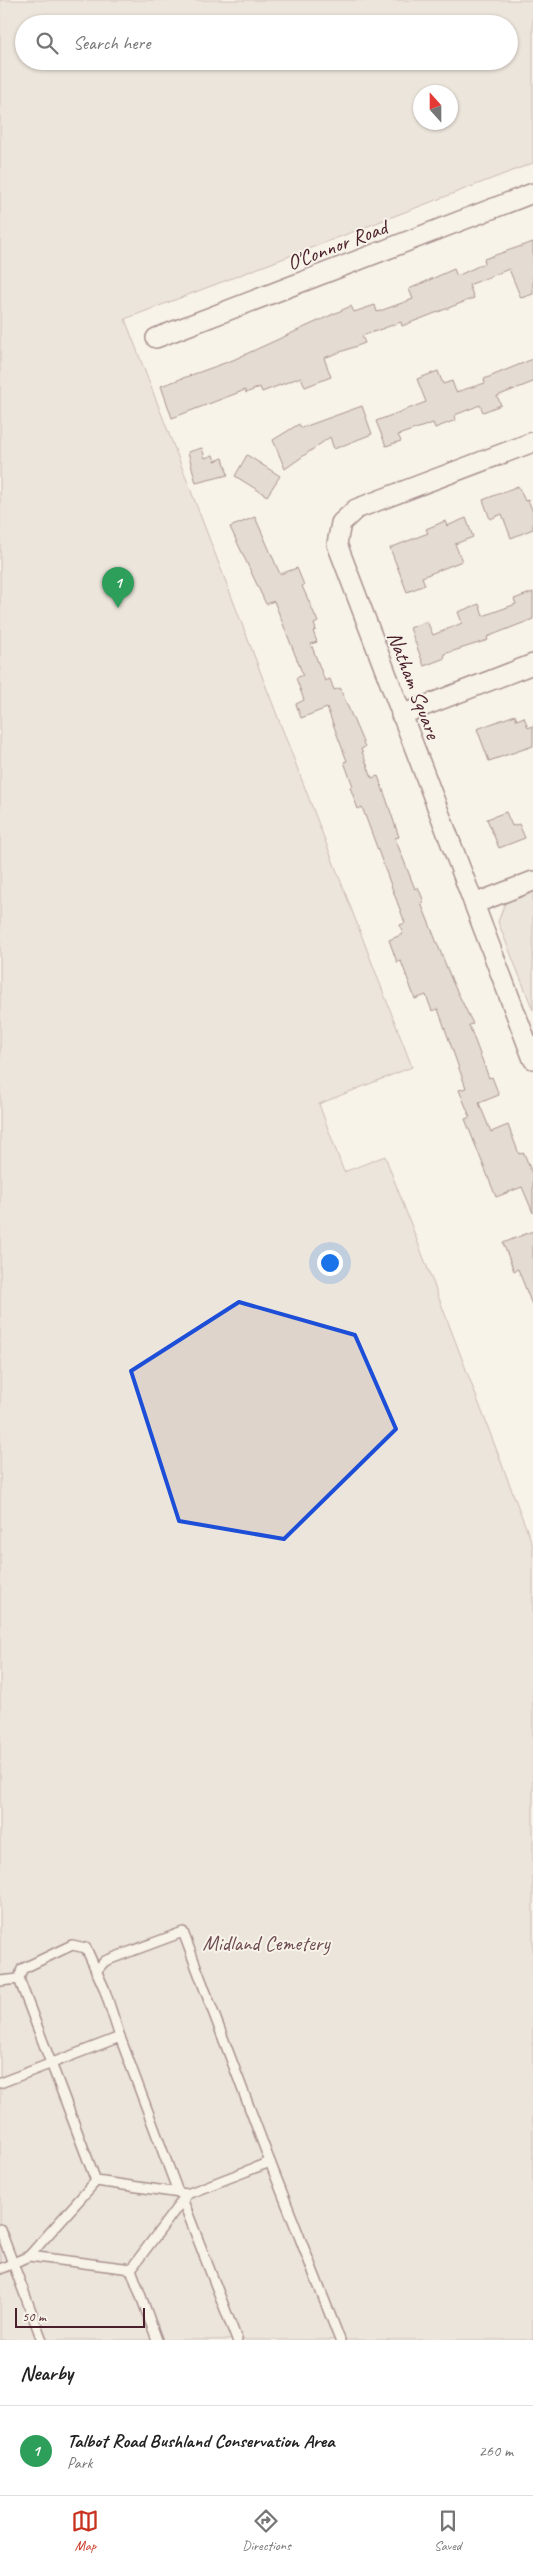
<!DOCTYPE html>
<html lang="en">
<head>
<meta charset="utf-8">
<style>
	body { margin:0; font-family:Caveat,sans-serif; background:#f6f6f6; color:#222 }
	.compass { position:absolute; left:413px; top:85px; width:45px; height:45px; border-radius:50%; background:#fff; box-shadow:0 1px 4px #0004; rotate:339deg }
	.scale { position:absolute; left:15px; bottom:12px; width:130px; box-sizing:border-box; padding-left:5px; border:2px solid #4a1f2b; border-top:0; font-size:14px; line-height:18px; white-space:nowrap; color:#4a1f2b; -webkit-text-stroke:4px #f7f3e8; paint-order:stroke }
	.you { position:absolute; left:329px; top:1262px; width:18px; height:18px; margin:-12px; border:4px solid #fff; border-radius:50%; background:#1a73e8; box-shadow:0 0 0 8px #1a73e833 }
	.badge { display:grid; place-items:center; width:32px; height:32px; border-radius:50%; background:#c8321e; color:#fff; font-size:16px; font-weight:700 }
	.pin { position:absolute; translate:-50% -41px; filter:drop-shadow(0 1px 2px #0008) }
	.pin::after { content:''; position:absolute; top:26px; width:18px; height:15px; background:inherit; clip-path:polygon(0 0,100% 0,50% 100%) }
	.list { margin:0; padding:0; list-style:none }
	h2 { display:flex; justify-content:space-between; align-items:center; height:65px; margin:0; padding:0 20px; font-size:21px }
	h2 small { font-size:16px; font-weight:400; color:#767676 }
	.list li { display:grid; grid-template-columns:32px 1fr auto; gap:15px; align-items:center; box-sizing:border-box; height:90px; padding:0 20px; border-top:1px solid #e0e0e0 }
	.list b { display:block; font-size:19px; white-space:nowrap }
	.list p { margin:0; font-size:16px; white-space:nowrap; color:#767676 }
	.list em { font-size:16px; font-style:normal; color:#767676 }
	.icon { flex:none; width:28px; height:28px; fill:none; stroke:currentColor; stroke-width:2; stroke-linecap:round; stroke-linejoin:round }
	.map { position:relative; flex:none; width:533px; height:2340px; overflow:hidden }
	.search { position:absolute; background:#fff; box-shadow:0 1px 4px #0004; left:15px; right:15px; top:15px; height:55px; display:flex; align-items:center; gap:12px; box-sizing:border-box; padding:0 18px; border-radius:28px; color:#767676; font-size:19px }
	.sheet { height:155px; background:#fff }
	nav { display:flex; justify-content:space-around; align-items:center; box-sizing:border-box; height:70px; border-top:1px solid #e0e0e0; background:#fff; font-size:14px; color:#767676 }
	nav a { display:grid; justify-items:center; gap:2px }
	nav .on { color:#c8321e }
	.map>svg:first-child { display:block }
	.green { fill:#ded4cc; stroke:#947a7c; fill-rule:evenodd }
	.building { fill:#ccbfb9; stroke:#4a1f2b }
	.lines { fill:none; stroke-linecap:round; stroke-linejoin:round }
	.service-casing { stroke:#4a1f2b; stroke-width:12 }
	.minor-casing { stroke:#4a1f2b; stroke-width:22 }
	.service { stroke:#f7f3e8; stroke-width:9 }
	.minor { stroke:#f7f3e8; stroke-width:19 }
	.marked { fill:none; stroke:#1d4ed8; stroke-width:4; stroke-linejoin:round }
	.labels { text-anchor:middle; stroke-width:4; stroke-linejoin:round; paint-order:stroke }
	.street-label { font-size:21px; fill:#4a1f2b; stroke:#f7f3e8 }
	.park-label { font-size:21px; fill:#6f4c53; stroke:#f7f3e8 }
</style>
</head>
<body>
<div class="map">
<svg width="533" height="2340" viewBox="0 0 533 2340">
	<rect width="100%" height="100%" fill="#f7f3e8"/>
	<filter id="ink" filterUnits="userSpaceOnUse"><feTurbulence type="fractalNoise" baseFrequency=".02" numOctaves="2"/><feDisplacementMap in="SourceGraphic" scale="10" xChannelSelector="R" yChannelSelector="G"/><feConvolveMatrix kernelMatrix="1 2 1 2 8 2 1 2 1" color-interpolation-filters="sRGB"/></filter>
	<g filter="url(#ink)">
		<g class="green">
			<path d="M0 0H533V163L125 319 412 1067 319 1104 344 1172 385 1156 533 1546V2340H0ZM24 24H509V61H24ZM420 92H450V122H420Z"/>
			<polygon points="533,889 533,1010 498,922 506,900"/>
		</g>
		<g class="building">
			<polygon points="533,242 533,294 521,298 509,269 469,285 474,298 402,326 401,322 362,336 365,343 324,358 331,377 305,387 301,377 262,392 260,387 246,393 245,390 172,418 161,386 233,360 351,306 354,312 375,305 377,312 413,299 409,289 454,269 457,276 485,263 484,259"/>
			<polygon points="533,359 533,382 497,396 501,405 483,412 480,405 455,415 456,420 435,428 433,423 398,435 401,441 386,446 376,421 426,402 417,379 438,371 443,384 452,381 456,392 485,383 484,379"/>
			<polygon points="362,406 372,434 334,449 330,437 285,469 273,440 299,424 301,428"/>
			<polygon points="202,448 205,458 213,455 215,461 223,458 228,475 196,483 188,452"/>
			<polygon points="247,455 280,476 267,496 235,476"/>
			<polygon points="518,486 525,501 528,500 533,512 533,529 511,538 502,514 490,519 483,500"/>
			<polygon points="255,517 280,574 297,568 304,585 302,586 318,622 314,624 316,630 313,631 317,642 311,644 325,681 330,679 334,690 340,688 365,747 361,749 372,778 378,776 386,798 399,837 395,838 415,889 418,887 424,902 421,903 453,983 473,1024 469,1025 489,1078 492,1077 499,1095 479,1103 491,1132 508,1125 519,1154 524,1153 533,1176 533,1213 522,1187 496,1197 465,1119 470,1117 459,1090 466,1088 438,1009 432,1011 426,995 415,999 401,961 397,962 389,940 403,934 400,925 405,923 362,807 358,809 350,787 353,786 344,762 347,761 327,708 301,718 296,704 304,700 296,678 303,675 274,601 266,604 230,527"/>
			<polygon points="466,518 473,537 455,544 462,561 422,577 425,585 407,592 390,548 428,533 426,529 445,521 447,526"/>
			<polygon points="533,592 533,619 487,637 488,640 444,654 445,658 424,666 410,628 427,621 433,635 462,623 458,612 479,604 483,616 516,604 514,599"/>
			<polygon points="515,715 517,720 524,717 528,728 533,726 533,746 489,761 477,729"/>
			<polygon points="506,812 512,826 519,824 525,838 499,848 487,819"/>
			<polygon points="533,1231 533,1305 532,1305 518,1269 514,1271 503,1243"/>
		</g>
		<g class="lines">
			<g class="service-casing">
				<g id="service">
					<polyline points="96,1971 105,1961 183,1932 270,2162 187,2194"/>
					<polyline points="19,1979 22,1969 72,1945 86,1948 104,1988 120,2037"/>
					<polyline points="0,1981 19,1979 96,2181"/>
					<polyline points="0,2083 120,2037 178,2192"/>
					<polyline points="270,2162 340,2340"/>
					<polyline points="183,2201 237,2340"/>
					<polyline points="0,2229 42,2340"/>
					<polyline points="0,2269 29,2256 96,2181 187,2194 131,2269 29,2256"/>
					<polyline points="131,2269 157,2340"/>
				</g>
			</g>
			<g class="minor-casing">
				<g id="minor">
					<polyline points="156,338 533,193"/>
					<polyline points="533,442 356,509 341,523 337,544 533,1059"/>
					<polyline points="401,715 533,664"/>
					<polyline points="474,904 533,881"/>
				</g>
			</g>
			<use href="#service" class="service"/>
			<use href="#minor" class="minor"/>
		</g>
	</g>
	<path d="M0 0H533V2340H0ZM239 1302 355 1335 396 1429 284 1539 179 1521 131 1371Z" fill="#f7f3e8" fill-opacity=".55" fill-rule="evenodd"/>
	<path class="marked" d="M239 1302 355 1335 396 1429 284 1539 179 1521 131 1371Z"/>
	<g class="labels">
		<g class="street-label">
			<text transform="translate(337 245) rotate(-21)" y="7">O'Connor Road</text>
			<text transform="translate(414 685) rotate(69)" y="7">Natham Square</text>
		</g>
		<g class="park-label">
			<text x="266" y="1950">Midland Cemetery</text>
		</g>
	</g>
</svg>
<svg class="compass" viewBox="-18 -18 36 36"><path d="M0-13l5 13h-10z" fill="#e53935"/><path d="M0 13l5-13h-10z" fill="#767676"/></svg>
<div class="scale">50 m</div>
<div class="you"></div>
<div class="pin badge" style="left:118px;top:608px;background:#2e9e5b">1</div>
<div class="search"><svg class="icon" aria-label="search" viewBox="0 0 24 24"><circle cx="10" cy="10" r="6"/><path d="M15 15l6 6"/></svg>Search here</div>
</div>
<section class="sheet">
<h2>Nearby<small></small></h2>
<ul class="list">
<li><span class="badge" style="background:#2e9e5b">1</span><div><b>Talbot Road Bushland Conservation Area</b><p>Park</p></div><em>260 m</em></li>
</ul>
</section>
<nav>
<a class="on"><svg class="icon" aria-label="map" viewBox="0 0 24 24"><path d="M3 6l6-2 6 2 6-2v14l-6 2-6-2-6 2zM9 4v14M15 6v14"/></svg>Map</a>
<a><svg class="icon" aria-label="directions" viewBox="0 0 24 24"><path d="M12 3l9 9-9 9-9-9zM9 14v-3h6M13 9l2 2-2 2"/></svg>Directions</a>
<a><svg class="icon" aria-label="saved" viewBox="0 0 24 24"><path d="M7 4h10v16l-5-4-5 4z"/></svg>Saved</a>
</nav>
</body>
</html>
